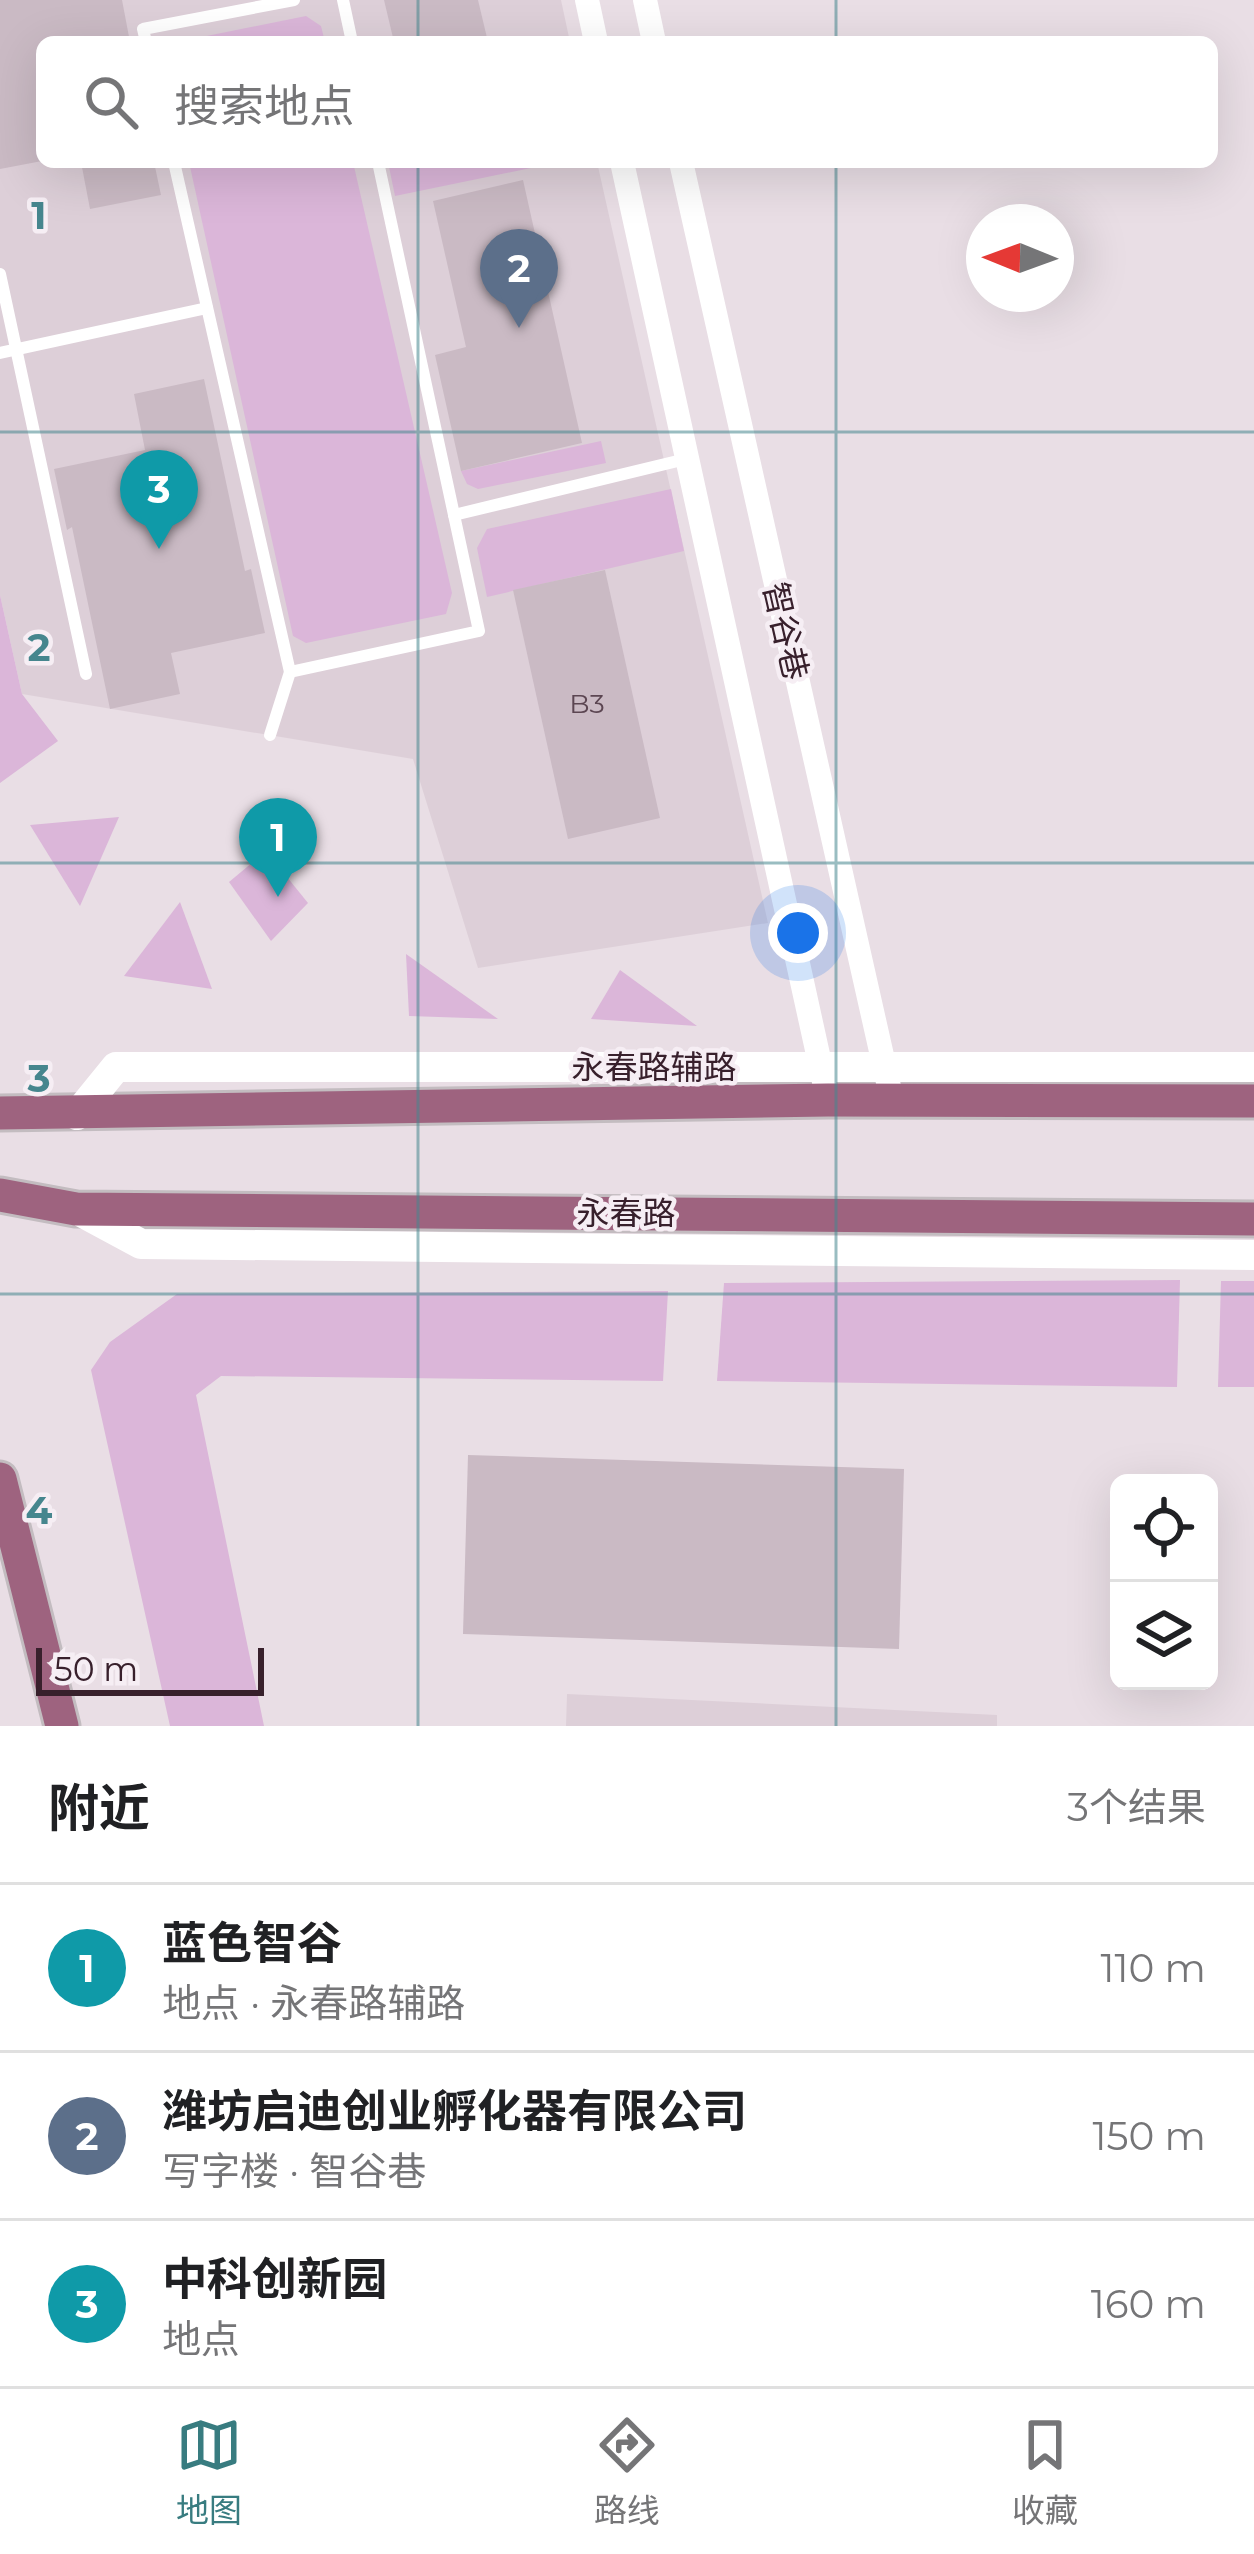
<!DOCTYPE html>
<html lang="zh">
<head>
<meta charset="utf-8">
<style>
	body { margin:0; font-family:Montserrat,"Noto Sans SC",sans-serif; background:#f2f2f2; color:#202124 }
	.controls { position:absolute; right:36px; bottom:36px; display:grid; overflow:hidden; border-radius:18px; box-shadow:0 12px 48px #0002 }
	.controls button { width:108px; height:108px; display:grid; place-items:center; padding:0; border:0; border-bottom:3px solid #e0e0e0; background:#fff; color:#202124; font:60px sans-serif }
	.compass { position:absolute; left:966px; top:204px; width:108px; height:108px; border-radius:50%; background:#fff; box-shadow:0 12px 48px #0002; rotate:271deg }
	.scale { position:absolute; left:36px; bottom:30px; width:228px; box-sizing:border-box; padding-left:12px; border:6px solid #38202c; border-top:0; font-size:33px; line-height:42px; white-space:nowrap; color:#38202c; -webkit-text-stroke:9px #f6eef4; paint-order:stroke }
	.you { position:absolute; left:798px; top:933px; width:42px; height:42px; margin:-30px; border:9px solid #fff; border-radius:50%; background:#1a73e8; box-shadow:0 0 0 18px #1a73e833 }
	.badge { display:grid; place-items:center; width:78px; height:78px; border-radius:50%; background:#387c80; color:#fff; font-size:39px; font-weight:700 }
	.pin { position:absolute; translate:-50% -99px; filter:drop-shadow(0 3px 6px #0008) }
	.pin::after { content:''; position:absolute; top:63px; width:42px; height:36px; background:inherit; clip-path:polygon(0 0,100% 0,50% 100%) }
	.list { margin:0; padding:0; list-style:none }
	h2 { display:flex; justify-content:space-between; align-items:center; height:156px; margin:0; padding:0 48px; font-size:51px }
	h2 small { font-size:39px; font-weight:400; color:#757577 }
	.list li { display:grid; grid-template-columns:78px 1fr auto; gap:36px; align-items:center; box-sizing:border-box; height:168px; padding:0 48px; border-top:3px solid #e0e0e0 }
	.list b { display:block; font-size:45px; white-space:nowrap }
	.list p { margin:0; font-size:39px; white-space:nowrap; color:#757577 }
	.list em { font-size:39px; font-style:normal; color:#757577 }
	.icon { flex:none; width:66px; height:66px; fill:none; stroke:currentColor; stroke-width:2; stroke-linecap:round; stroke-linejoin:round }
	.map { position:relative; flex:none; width:1254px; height:1726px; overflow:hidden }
	.search { position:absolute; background:#fff; box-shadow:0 12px 48px #0002; left:36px; right:36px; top:36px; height:132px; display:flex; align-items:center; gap:30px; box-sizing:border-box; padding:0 42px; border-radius:18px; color:#757577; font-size:45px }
	.sheet { height:660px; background:#fff }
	nav { display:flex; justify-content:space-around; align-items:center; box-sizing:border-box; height:168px; border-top:3px solid #e0e0e0; background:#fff; font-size:33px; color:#757577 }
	nav a { display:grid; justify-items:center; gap:6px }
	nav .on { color:#387c80 }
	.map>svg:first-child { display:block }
	.built { fill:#ddcfd8 }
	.green { fill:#dbb6d9 }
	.building { fill:#cabac4 }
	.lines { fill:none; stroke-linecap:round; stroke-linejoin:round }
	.primary-casing { stroke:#c3bcc0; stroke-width:39 }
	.service { stroke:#fff; stroke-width:12 }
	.minor { stroke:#fff; stroke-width:24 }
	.tertiary { stroke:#fff; stroke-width:30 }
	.primary { stroke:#9e637f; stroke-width:33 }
	.grid { fill:none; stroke:#46868e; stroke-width:3; stroke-opacity:0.55 }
	.labels { text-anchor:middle; stroke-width:9; stroke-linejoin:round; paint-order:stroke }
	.number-label { font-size:27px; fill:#5c4652 }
	.street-label { font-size:33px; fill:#38202c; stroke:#f6eef4 }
	.grid-label { font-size:39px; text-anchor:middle; font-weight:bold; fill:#46868e; stroke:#f6eef4; stroke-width:9; stroke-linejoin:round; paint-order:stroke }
</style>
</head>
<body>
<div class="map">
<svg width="1254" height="1726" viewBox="0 0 1254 1726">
	<rect width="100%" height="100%" fill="#e9dee5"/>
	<g class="built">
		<polygon points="0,0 561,0 570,42 42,42 42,162 597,162 768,923 478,968 413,759 22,694 0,595"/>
		<polygon points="567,1694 997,1715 997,1726 566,1726"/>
	</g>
	<g class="green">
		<polygon points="306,16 321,26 325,42 177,42"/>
		<polygon points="189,162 353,162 452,593 446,614 306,643 293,636"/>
		<polygon points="388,162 549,162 550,164 395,196"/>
		<polygon points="601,441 606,463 478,489 467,484 461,471"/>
		<polygon points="671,489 684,551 487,597 477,548 487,529"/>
		<polygon points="0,595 22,694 58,741 0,783"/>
		<polygon points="119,817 80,906 30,825"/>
		<polygon points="266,851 308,903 271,941 229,882"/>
		<polygon points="180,902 212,989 124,976"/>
		<polygon points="406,954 498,1019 409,1016"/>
		<polygon points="620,970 697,1026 591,1019"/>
		<polygon points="1180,1280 1177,1387 717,1381 724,1283"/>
		<polygon points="1221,1281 1254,1281 1254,1387 1218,1387"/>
		<polygon points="668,1291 663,1381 221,1376 196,1395 264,1726 170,1726 91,1370 110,1342 177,1294"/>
	</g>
	<g class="building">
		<polygon points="0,0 122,0 130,42 42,42 42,161 0,169"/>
		<polygon points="384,0 478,0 488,42 394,42"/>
		<polygon points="81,162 154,162 161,195 90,209"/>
		<polygon points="523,180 582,443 461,471 435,355 466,347 433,201"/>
		<polygon points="204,379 245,571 251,569 265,633 171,653 180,694 110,709 72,527 67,530 54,469 145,450 134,394"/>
		<polygon points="605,570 660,818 568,839 513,590"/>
		<polygon points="468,1455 904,1469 899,1649 463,1634"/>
	</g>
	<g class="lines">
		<g class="primary-casing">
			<g id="primary">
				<polyline points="0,1113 828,1100 1254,1101"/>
				<polyline points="0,1195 76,1209 1254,1219"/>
				<polyline points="0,1479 62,1726"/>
			</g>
		</g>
		<g class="service">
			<polyline points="343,0 352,42"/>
			<polyline points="146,42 143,29 294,0"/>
			<polyline points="174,162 290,672 479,631 378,162"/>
			<polyline points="0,274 86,674"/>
			<polyline points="0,353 207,308"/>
			<polyline points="454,515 686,459"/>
			<polyline points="270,735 290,672"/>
		</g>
		<g class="minor">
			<polyline points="587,0 596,42"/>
			<polyline points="645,0 654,42"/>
			<polyline points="622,162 828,1100"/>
			<polyline points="681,162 892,1100"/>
		</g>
		<g class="tertiary">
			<polyline points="77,1115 116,1067 1254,1067"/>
			<polyline points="76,1209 141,1244 1254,1255"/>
		</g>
		<use href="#primary" class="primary"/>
	</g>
	<path class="grid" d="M418 0V42M836 0V42M418 162V1726M836 162V1726M0 432H1254M0 863H1254M0 1294H1254"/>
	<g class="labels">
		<g class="number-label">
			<text x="587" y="713">B3</text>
		</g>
		<g class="street-label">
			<text transform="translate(786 631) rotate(77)" y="12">智谷巷</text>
			<text x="654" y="1079">永春路辅路</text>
			<text x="626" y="1225">永春路</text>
		</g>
	</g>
	<g class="grid-label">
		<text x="39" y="229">1</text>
		<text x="39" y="661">2</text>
		<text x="39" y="1092">3</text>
		<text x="39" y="1524">4</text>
	</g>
</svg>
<div class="controls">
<button><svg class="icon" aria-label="locate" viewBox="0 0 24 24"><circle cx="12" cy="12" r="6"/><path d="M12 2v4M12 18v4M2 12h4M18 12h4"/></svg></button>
<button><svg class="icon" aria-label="layers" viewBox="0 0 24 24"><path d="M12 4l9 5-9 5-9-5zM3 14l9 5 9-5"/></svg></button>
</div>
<svg class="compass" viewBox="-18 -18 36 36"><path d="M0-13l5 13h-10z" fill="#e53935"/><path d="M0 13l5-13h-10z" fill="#757577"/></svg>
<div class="scale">50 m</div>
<div class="you"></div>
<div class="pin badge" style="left:278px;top:897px;background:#0f9aa8">1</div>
<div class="pin badge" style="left:519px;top:328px;background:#5c6f8a">2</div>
<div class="pin badge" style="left:159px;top:549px;background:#0f9aa8">3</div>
<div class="search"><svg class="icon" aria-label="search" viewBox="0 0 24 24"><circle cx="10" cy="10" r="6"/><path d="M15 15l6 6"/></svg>搜索地点</div>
</div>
<section class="sheet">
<h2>附近<small>3个结果</small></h2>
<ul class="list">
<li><span class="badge" style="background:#0f9aa8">1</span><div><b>蓝色智谷</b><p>地点 · 永春路辅路</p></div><em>110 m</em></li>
<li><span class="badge" style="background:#5c6f8a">2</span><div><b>潍坊启迪创业孵化器有限公司</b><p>写字楼 · 智谷巷</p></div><em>150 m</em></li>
<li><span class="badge" style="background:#0f9aa8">3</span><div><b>中科创新园</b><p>地点</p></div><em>160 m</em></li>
</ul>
</section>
<nav>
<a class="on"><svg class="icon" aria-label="map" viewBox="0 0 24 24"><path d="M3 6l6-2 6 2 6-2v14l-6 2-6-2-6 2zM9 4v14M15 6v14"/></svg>地图</a>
<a><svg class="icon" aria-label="directions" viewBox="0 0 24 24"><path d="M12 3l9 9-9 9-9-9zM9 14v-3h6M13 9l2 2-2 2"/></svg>路线</a>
<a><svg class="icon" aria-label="saved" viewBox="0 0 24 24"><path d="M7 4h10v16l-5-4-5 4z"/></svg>收藏</a>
</nav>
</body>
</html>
